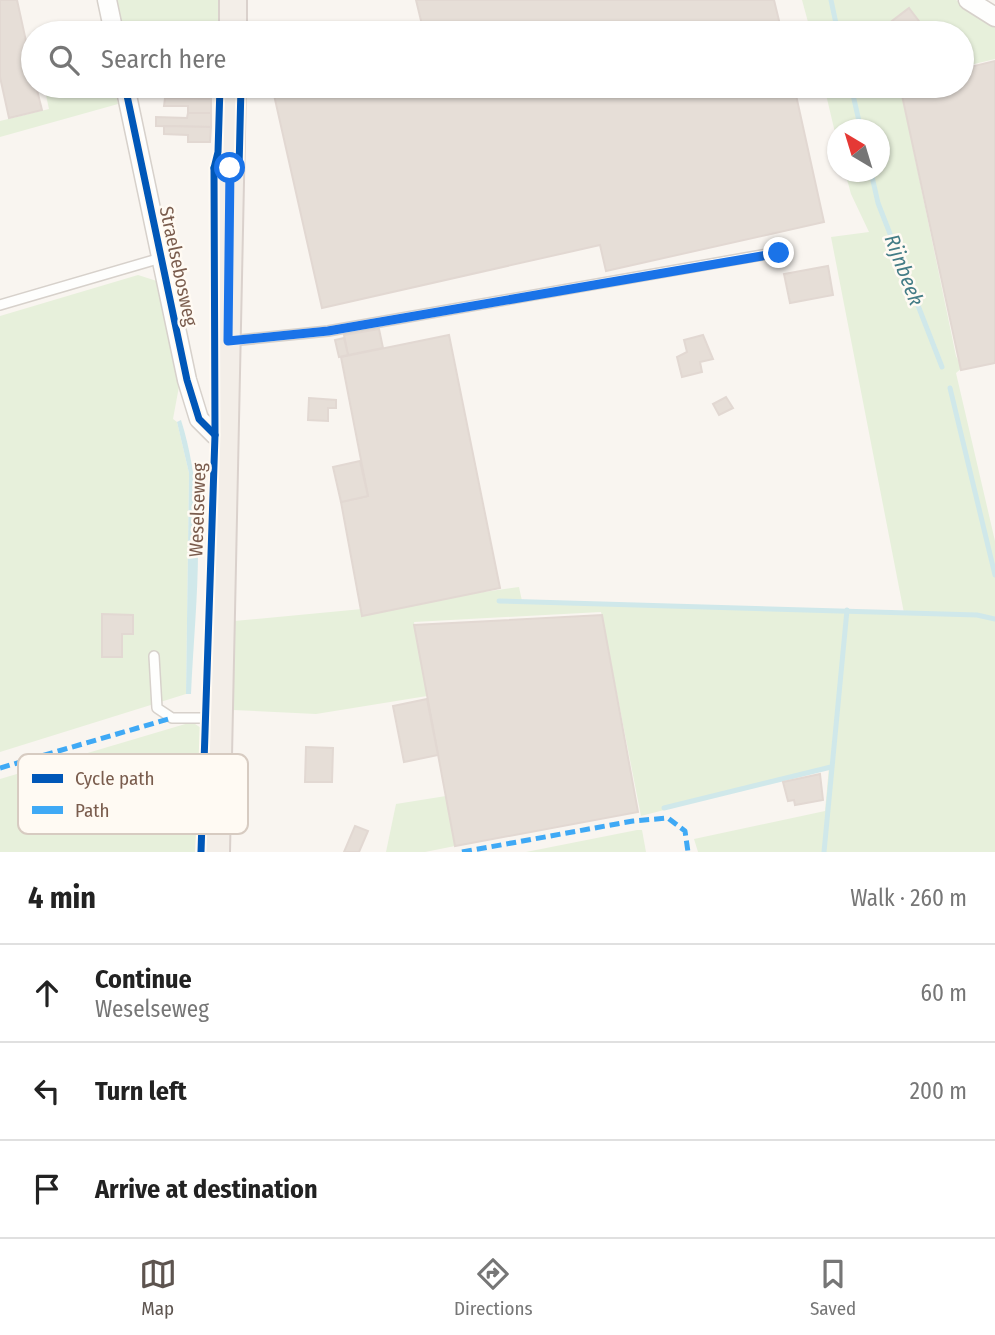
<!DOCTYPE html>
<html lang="en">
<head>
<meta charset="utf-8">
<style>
	body { margin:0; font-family:"Fira Sans Condensed",sans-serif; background:#f6f6f6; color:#222 }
	.compass { position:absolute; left:827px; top:119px; width:63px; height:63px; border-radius:50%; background:#fff; box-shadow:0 2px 5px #0004; rotate:322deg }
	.stop { position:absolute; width:21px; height:21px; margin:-16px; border:5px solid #1a73e8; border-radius:50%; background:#fff }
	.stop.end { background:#1a73e8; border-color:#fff; box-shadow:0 2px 7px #0008 }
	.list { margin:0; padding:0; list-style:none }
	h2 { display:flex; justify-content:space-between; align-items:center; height:91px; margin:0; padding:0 28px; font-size:30px }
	h2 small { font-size:23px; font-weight:400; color:#767676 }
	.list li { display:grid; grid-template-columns:46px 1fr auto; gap:21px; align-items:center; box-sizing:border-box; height:98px; padding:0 28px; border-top:2px solid #e0e0e0 }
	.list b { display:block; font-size:26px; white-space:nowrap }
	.list p { margin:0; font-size:23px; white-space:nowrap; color:#767676 }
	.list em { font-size:23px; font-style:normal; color:#767676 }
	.icon { flex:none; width:38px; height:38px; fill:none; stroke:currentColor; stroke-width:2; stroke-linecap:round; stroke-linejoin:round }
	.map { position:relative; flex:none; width:995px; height:852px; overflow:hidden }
	.search { position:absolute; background:#fff; box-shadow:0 2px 5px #0004; left:21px; right:21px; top:21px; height:77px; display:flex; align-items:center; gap:18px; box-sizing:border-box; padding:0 24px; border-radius:38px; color:#767676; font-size:26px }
	.sheet { height:385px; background:#fff }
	nav { display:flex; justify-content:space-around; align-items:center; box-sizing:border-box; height:98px; border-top:2px solid #e0e0e0; background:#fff; font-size:19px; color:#767676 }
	nav a { display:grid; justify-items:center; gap:4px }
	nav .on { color:#5d544f }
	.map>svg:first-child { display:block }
	.green { fill:#e7f0db }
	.water { fill:#d0e8ea }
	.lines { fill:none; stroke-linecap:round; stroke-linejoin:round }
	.stream { stroke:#d0e8ea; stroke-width:5 }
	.building { fill:#e6ded7; stroke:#e2d8d2; stroke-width:2 }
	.service-casing { stroke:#d7d1cb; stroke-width:12 }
	.minor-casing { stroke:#d7d1cb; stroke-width:21 }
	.primary-casing { stroke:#dad1cc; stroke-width:30 }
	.service { stroke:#fefefd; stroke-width:9 }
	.minor { stroke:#fefefd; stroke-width:18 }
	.primary { stroke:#f3eee8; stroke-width:26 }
	.quiet { stroke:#3fa9f5; stroke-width:5; stroke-dasharray:10 5; stroke-linecap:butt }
	.cycleway-casing { stroke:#fffaf3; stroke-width:11 }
	.cycleway { stroke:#0057b8; stroke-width:7 }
	.route { stroke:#1a73e8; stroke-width:9 }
	.labels { text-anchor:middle; stroke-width:5; stroke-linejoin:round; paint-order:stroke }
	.street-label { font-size:19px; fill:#7a5c4d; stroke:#fffaf3 }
	.water-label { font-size:21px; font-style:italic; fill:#437c86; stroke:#fffaf3 }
	.key { fill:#fffaf3; stroke:#d7cbc1; stroke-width:2 }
	.key-label { font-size:19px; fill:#7a5c4d }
</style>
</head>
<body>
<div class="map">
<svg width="995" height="852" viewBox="0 0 995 852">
	<rect width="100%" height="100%" fill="#f9f5f0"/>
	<g class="green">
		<polygon points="114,0 220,0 220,33 121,33"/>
		<polygon points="802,0 956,0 995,25 995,59 962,67 962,33 811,33"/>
		<polygon points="44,86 114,86 118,104 0,137 0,121 49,109"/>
		<polygon points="824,86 900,86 956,356 962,368 956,373 995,541 995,852 698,852 694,839 825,811 829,767 641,816 601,612 414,622 427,696 316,714 233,710 234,621 362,609 519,587 522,601 904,613 831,237 869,232 851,194 845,172 880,172 880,130 838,130 837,141"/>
		<polygon points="138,275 160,282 180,381 173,419 177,422 189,473 186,694 0,752 0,316"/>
		<polygon points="192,722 201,728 195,852 0,852 0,779"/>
		<polygon points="446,796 455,846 425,852 386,852 396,804"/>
		<polygon points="637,830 642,830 646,852 526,852"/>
	</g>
	<path class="water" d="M181 420C209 508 195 603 191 694H186L189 473 177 422Z"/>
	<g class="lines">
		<g class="stream">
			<polyline points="831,0 838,33"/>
			<polyline points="851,86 861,130"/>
			<polyline points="871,172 878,203 942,367"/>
			<polyline points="950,388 995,575"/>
			<polyline points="499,601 977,615 995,619"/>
			<polyline points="664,808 831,767"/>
			<polyline points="824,852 847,610"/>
		</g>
	</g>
	<g class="building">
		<polygon points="0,0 17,0 33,73 33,86 36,86 42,110 9,118 0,77"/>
		<polygon points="416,0 774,0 782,33 424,33"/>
		<polygon points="909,8 928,33 901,33 892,21"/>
		<polygon points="995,61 995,363 961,370 900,86 962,86 962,69"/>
		<polygon points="181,86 212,86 211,99 165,98 165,90 181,90"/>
		<polygon points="272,86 794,86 824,222 606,271 600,245 322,308"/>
		<polygon points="165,98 211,99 211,113 188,113 188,106 164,106"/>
		<polygon points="188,113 211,113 211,127 156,126 156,117 187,118"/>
		<polygon points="164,126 211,127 210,142 188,142 188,135 164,134"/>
		<polygon points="828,266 833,295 790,303 784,274"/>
		<polygon points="379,329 383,348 348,355 344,335"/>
		<polygon points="449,335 500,588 362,616 341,502 368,496 341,357"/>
		<polygon points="703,335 713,359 700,362 702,372 682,377 677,357 687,352 684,340"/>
		<polygon points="344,338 348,355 339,357 335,340"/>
		<polygon points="726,397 733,408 719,415 713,404"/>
		<polygon points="309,398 336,400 336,408 328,408 328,421 308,420"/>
		<polygon points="360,461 368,496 341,502 333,467"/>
		<polygon points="102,614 133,615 133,634 122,634 122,657 102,657"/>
		<polygon points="602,615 638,812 455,846 414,625"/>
		<polygon points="427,699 438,755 404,762 393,706"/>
		<polygon points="306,747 333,748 332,782 305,782"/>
		<polygon points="820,774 823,800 795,805 794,800 788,801 783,782"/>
		<polygon points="355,826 368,831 359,852 344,852"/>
	</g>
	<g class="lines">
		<g class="service-casing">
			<g id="service">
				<polyline points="0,305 161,258"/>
				<polyline points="230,341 328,331 779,252"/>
				<polyline points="154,656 157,708 172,718 218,718"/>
			</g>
		</g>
		<g class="minor-casing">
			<g id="minor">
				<polyline points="107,0 114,33"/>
				<polyline points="968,0 995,17"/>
				<polyline points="125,86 187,380 199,419 215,435 226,435"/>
			</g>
		</g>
		<g class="primary-casing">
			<g id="primary">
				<polyline points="233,33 233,0"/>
				<polyline points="216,852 232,86"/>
			</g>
		</g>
		<use href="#service" class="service"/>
		<use href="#minor" class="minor"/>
		<use href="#primary" class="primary"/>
		<g class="quiet">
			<polyline points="0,768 172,718"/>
			<polyline points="462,852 633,821 668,818 685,831 688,852"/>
		</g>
		<g class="cycleway-casing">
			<g id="cycleway">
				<polyline points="125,86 187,380 199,419 215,435"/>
				<polyline points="214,168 239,169 241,86"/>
				<polyline points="201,852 215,435 214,168 218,152 220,86"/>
			</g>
		</g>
		<use href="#cycleway" class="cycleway"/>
	</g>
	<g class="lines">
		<polyline class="route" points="230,168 228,341 328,331 779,253"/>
	</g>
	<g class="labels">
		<g class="street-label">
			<text transform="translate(179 266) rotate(78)" y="7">Straelsebosweg</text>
			<text transform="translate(197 510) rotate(-88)" y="7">Weselseweg</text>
		</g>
		<g class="water-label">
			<text transform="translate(904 270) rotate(69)" y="7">Rijnbeek</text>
		</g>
	</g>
	<rect x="18" y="754" width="230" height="80" rx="10" class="key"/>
	<rect x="32" y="774" width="31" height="9" fill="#0057b8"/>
	<rect x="32" y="806" width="31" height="8" fill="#3fa9f5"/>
	<g class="key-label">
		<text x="75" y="785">Cycle path</text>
		<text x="75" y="817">Path</text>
	</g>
</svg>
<svg class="compass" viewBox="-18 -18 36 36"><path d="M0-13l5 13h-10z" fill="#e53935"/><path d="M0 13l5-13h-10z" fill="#767676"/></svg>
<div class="stop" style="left:230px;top:168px"></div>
<div class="stop end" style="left:779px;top:253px"></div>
<div class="search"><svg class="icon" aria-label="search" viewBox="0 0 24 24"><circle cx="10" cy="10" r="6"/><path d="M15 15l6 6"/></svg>Search here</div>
</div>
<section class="sheet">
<h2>4 min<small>Walk · 260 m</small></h2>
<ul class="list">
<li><svg class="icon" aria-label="ahead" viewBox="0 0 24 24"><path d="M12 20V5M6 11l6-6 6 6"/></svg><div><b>Continue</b><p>Weselseweg</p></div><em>60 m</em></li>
<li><svg class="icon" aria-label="left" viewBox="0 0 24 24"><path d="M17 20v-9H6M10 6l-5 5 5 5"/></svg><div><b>Turn left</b></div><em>200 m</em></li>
<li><svg class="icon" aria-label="arrive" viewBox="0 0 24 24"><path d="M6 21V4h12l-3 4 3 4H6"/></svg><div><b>Arrive at destination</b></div></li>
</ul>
</section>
<nav>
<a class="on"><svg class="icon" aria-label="map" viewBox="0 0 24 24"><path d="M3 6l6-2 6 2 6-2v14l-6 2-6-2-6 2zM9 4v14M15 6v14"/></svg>Map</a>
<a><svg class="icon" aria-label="directions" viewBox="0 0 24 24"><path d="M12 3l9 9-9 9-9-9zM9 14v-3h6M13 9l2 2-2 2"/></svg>Directions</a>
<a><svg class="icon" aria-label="saved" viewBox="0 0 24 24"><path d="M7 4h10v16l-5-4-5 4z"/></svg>Saved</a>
</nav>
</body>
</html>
